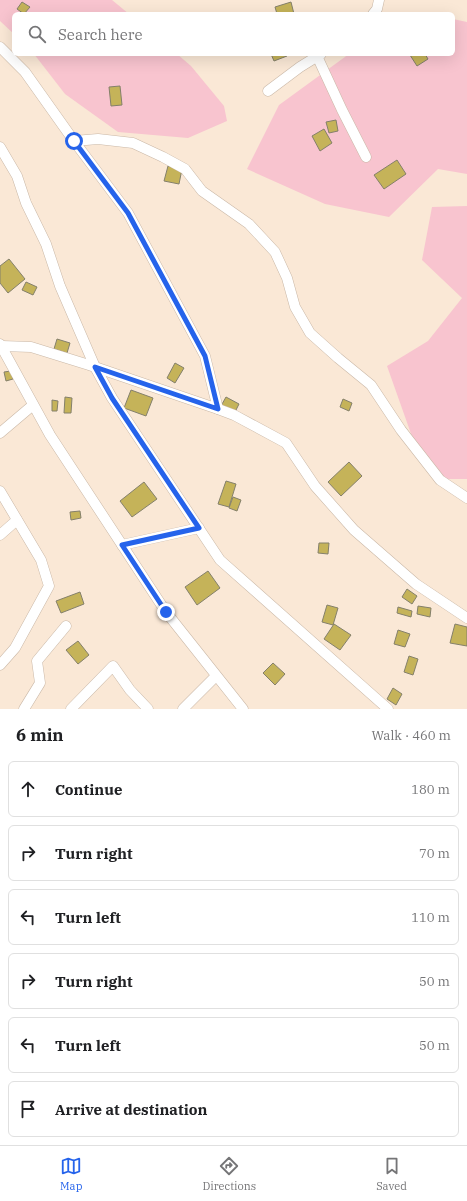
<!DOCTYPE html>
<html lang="en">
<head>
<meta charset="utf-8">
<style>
	body { margin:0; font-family:"IBM Plex Serif",serif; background:#f6f6f6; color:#202124 }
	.stop { position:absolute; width:12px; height:12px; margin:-9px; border:3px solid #2563eb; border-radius:50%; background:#fff }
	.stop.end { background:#2563eb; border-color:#fff; box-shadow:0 1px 4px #0008 }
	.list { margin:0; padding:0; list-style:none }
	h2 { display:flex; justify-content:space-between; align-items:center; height:52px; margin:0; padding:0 16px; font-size:17px }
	h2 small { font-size:13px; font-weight:400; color:#757577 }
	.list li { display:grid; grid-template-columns:26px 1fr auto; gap:12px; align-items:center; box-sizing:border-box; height:56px; margin:0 8px 8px; padding:0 8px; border:1px solid #e0e0e0; border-radius:6px }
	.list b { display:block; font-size:15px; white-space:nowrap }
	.list em { font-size:13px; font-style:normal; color:#757577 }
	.icon { flex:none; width:22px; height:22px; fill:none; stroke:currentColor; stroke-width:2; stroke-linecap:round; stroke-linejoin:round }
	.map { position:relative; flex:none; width:467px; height:709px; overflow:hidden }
	.search { position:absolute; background:#fff; box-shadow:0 4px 16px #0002; left:12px; right:12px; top:12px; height:44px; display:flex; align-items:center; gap:10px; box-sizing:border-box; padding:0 14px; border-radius:6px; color:#757577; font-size:15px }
	.sheet { height:436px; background:#fff }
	nav { display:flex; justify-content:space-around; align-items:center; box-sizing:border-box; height:56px; border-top:1px solid #e0e0e0; background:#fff; font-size:11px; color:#757577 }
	nav a { display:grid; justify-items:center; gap:2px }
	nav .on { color:#2563eb }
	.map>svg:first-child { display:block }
	.green { fill:#f8c4cf }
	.building { fill:#c5b359; stroke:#84806b }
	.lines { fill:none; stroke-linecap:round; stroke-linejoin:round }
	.minor-casing { stroke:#cab8a7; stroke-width:11 }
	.minor { stroke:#fff; stroke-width:10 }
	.route { stroke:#2563eb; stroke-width:5 }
</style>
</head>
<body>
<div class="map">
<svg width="467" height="709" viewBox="0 0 467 709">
	<rect width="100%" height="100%" fill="#fae8d6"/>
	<g class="green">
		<polygon points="0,0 112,0 129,14 14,14 14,34 0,21"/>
		<polygon points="453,19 467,22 467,174 438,169 389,217 325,204 247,169 279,105 349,54 453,54"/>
		<polygon points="34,54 177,54 191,66 224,106 227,121 188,138 118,132 65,94"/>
		<polygon points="467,206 467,479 438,479 415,445 387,366 428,341 462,298 422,260 432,207"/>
	</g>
	<g class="building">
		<polygon points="22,2 30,7 24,14 17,9"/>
		<polygon points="291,2 294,14 277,14 275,7"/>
		<polygon points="271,54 286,54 287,56 274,61"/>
		<polygon points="411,54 425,54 428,59 417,66 410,55"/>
		<polygon points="120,86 122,105 111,106 109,87"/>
		<polygon points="336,120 338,131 329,133 326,122"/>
		<polygon points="324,129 332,143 320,151 312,136"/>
		<polygon points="397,160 406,174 384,189 374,175"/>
		<polygon points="168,166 182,169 179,184 164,181"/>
		<polygon points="9,259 25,279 8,293 0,283 0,266"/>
		<polygon points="26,282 37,287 33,295 22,290"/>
		<polygon points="57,339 70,343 67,353 54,349"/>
		<polygon points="175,363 184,368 175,383 167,378"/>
		<polygon points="11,371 13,379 6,381 4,372"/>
		<polygon points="131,390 153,398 146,416 124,408"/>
		<polygon points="65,397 72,398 71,413 64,413"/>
		<polygon points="226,397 239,404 235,412 221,406"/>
		<polygon points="343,399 352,403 349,411 340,407"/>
		<polygon points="52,400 58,401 57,411 52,411"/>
		<polygon points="349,462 362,476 341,496 328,482"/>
		<polygon points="226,481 236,484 229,507 218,504"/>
		<polygon points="144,482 157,499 132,517 120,501"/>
		<polygon points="233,497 241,500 237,511 229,508"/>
		<polygon points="80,511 81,518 71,520 70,512"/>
		<polygon points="319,543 329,543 328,554 318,553"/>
		<polygon points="208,571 220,588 197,605 185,587"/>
		<polygon points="407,589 417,596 412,604 402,597"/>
		<polygon points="80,592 84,604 61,613 56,601"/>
		<polygon points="327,605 338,608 333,625 322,622"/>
		<polygon points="418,606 431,608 430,617 417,614"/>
		<polygon points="398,607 412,611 411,617 397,613"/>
		<polygon points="334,624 351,635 340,650 324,639"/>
		<polygon points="455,624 467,627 467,646 450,643"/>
		<polygon points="398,630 410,634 405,647 394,644"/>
		<polygon points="78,641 89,655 78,664 66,650"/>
		<polygon points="409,656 418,659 413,675 404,672"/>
		<polygon points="273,663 285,674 275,685 263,673"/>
		<polygon points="393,688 402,694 396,705 387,699"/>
	</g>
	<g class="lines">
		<g class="minor-casing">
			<g id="minor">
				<polyline points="373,14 377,9 379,0"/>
				<polyline points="0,47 25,72 74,141 128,213 205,356 218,409"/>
				<polyline points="317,56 342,110 366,157"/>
				<polyline points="268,91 300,67 321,54"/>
				<polyline points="74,141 98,139 133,143 163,157 185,169 202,191 249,224 275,252 287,278 295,307 310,333 338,358 371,385 401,430 440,480 467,498"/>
				<polyline points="0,147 17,176 26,203 46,244 60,286 95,367 112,398 220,560 388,709"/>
				<polyline points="0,344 50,435 166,612 243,709"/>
				<polyline points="2,346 31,347 89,365 218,409 234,415 286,443 315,486 354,530 416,584 467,618"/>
				<polyline points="0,433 33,405"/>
				<polyline points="0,491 41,560 49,586 15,648 0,665"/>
				<polyline points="0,535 17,520"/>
				<polyline points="122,545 199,528"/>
				<polyline points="24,709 40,683 37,661 66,626"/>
				<polyline points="71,709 113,666 130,690 148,709"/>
				<polyline points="183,709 216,676"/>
			</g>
		</g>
		<use href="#minor" class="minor"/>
	</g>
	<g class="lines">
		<polyline class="route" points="74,141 128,213 205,356 218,409 95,367 112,398 199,528 122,545 166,612"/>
	</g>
</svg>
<div class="stop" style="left:74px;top:141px"></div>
<div class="stop end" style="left:166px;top:612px"></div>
<div class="search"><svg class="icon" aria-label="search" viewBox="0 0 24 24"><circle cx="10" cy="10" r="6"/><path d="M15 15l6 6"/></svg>Search here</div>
</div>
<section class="sheet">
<h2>6 min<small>Walk · 460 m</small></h2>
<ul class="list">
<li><svg class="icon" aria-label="ahead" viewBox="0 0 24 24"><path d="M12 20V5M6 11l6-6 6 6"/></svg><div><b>Continue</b></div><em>180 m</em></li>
<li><svg class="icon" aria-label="right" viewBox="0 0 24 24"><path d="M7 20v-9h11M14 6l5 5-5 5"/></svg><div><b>Turn right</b></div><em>70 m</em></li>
<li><svg class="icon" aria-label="left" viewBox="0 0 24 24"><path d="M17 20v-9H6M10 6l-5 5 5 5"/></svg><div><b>Turn left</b></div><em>110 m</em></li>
<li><svg class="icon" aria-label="right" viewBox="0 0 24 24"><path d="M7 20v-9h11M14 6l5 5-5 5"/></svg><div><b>Turn right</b></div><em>50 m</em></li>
<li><svg class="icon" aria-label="left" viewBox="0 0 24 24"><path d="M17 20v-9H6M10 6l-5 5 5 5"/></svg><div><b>Turn left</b></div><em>50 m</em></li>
<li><svg class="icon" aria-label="arrive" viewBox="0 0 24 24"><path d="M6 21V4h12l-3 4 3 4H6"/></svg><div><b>Arrive at destination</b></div></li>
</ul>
</section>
<nav>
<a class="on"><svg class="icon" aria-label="map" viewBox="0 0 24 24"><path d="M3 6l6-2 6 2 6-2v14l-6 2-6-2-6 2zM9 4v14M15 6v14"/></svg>Map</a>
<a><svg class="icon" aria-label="directions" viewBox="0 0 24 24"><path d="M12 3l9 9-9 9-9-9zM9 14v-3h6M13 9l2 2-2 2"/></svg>Directions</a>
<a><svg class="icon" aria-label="saved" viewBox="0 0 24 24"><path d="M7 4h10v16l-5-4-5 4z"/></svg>Saved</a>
</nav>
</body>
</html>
